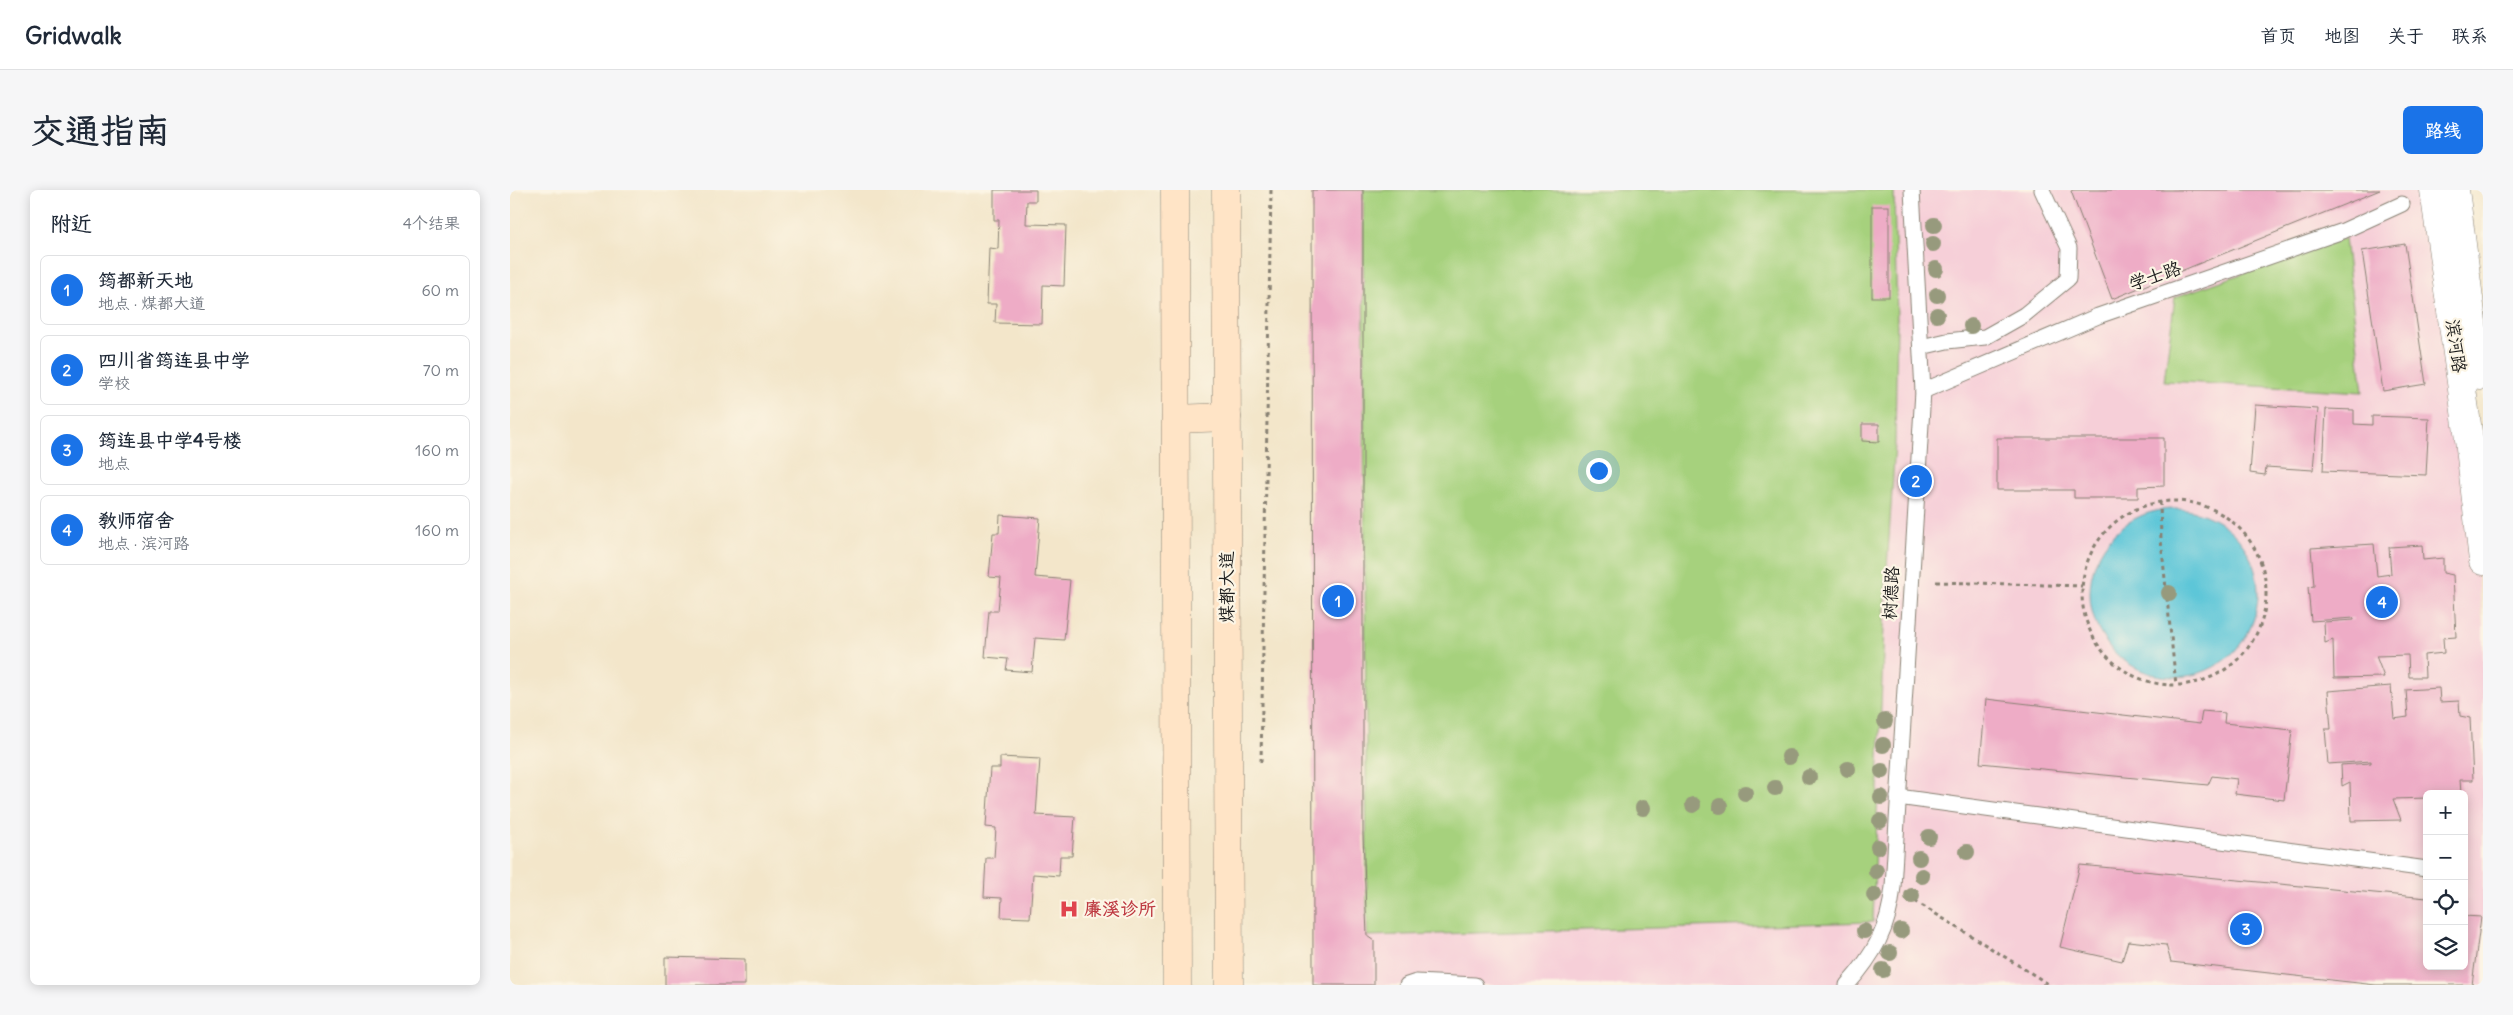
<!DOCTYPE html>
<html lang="zh">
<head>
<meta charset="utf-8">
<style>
	body { margin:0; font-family:Delius,"LXGW WenKai TC",sans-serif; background:#f6f6f7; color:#1f2937 }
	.controls { position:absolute; right:15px; bottom:15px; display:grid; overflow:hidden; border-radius:8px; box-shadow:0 2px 12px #0003 }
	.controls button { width:45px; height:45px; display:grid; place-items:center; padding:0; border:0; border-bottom:1px solid #e0e1e3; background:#fff; color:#1f2937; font:25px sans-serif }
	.you { position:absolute; left:1088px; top:280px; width:18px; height:18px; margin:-12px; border:4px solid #fff; border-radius:50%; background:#1a73e8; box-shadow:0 0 0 8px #1a73e833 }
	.badge { display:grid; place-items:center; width:32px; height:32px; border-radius:50%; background:#1a73e8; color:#fff; font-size:16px; font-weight:700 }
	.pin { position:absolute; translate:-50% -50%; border:2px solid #fff; box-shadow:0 1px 5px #0006 }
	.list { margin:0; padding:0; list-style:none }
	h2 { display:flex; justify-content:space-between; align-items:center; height:65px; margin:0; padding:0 20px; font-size:21px }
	h2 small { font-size:16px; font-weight:400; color:#747a83 }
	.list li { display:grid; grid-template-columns:32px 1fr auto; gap:15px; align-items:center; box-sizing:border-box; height:70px; margin:0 10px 10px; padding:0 10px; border:1px solid #e0e1e3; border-radius:8px }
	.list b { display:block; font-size:19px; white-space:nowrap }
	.list p { margin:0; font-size:16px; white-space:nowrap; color:#747a83 }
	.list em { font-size:16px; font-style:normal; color:#747a83 }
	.icon { flex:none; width:28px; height:28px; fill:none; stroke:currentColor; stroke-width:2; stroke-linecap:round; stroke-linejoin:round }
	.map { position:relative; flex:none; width:1973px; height:795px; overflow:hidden; border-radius:8px }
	header { display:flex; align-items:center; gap:30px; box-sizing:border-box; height:70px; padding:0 25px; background:#fff; border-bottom:1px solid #e0e1e3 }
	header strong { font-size:24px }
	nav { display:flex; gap:28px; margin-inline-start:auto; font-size:18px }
	.intro { display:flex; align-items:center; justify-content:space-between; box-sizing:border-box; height:120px; padding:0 30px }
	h1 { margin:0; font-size:35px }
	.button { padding:12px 22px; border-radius:8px; background:#1a73e8; color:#fff; font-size:18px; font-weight:700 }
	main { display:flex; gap:30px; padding:0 30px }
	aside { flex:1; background:#fff; border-radius:8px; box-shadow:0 2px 12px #0003 }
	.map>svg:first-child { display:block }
	.built { fill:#f6cfd8; fill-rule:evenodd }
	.green { fill:#a6d17d; stroke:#61764c }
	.water { fill:#5dc6d8; stroke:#3c717a }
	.building { fill:#eeacc6 }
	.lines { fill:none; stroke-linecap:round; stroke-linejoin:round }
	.service-casing { stroke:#888173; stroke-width:17 }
	.tertiary-casing { stroke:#888173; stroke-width:29 }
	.secondary-casing { stroke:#888173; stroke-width:29 }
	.path { stroke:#888173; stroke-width:3; stroke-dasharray:4 4; stroke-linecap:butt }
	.service { stroke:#fff; stroke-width:15 }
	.tertiary { stroke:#fff; stroke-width:28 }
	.secondary { stroke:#ffe4c6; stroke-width:28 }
	.tree { fill:#979a7d }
	.labels { text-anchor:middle; stroke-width:4.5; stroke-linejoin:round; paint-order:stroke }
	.street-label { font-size:18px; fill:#1c1c1c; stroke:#fcf5e5 }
	.health-label { font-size:18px; font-weight:bold; fill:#be3a42; stroke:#fcf5e5; text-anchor:start }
</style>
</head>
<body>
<header>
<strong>Gridwalk</strong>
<nav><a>首页</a><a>地图</a><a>关于</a><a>联系</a></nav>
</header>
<div class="intro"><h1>交通指南</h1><a class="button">路线</a></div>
<main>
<aside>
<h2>附近<small>4个结果</small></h2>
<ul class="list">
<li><span class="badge">1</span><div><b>筠都新天地</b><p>地点 · 煤都大道</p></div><em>60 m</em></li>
<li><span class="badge">2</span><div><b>四川省筠连县中学</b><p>学校</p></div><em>70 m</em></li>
<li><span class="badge">3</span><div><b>筠连县中学4号楼</b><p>地点</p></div><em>160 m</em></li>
<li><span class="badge">4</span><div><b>教师宿舍</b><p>地点 · 滨河路</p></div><em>160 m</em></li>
</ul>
</aside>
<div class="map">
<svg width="1973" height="795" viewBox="0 0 1973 795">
	<rect width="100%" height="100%" fill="#fcf5e5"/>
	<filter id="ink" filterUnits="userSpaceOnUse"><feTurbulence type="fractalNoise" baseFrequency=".02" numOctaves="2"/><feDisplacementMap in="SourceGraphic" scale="10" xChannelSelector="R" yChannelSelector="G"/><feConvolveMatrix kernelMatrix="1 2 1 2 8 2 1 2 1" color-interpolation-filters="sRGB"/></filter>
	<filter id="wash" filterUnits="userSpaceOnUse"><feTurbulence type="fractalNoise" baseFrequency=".0096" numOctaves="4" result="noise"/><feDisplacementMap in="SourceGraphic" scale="20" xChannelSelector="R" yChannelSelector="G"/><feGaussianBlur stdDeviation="1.12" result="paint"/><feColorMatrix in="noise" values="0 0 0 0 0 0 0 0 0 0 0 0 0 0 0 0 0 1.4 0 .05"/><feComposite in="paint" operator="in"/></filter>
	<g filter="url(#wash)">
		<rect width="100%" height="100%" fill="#f3e6ca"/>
		<path class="built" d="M853 0H1917L1946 178 1973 436V795H864V751L857 746 855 628ZM1917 604H1954V776H1917Z"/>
		<g class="green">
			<polygon points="853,0 1384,0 1387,131 1385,254 1375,410 1363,732 857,746"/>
			<polygon points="1835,48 1853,202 1654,191 1665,107"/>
		</g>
		<circle class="water" cx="1664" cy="403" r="84"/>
		<g id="blocks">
			<g class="building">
				<polygon points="484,0 526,0 526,11 517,11 516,34 556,35 554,96 533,95 532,134 485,133 486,114 477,114 479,58 488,59 489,30 484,30"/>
				<polygon points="802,0 853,0 853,645 857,746 864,751 864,795 803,795"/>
				<polygon points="1563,0 1870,0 1602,109 1561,1"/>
				<rect x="1362" y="16" width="17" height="91"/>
				<polygon points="1895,54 1916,194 1873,201 1852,61"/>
				<polygon points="1745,215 1808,219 1803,280 1756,277 1755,285 1740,283"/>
				<polygon points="1816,219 1844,220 1844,234 1862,235 1862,226 1919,228 1916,285 1813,281"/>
				<polygon points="1352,234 1369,234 1369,252 1352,251"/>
				<polygon points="1487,248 1654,248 1654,296 1628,297 1628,308 1564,308 1564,300 1487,300"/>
				<polygon points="490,325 530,328 525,387 560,390 554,450 525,448 522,482 496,480 498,469 475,467 479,421 488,421 491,388 479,387 483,343 489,343"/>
				<polygon points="1864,354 1867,386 1881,384 1879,357 1912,355 1913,370 1933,368 1933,383 1943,385 1946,447 1933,448 1934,463 1914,465 1915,487 1899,487 1898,465 1866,466 1874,487 1824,488 1823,450 1815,453 1814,432 1844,430 1844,428 1801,431 1798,397 1804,396 1801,358"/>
				<polygon points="1881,496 1884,529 1898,527 1896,500 1929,498 1930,512 1949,511 1950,526 1960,528 1963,590 1950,590 1951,604 1917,604 1917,608 1883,609 1891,630 1841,631 1840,592 1832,596 1831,575 1861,573 1861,571 1818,574 1815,539 1821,539 1818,501"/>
				<polygon points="1476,509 1690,534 1692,521 1715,523 1714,533 1782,540 1774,610 1725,604 1727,589 1702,586 1698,595 1470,573"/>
				<polygon points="490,567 530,569 526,625 565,627 562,666 550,666 549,686 523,684 520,728 491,727 492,708 474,707 476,668 484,668 486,638 476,637 480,578 490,578"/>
				<polygon points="1570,675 1917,708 1917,776 1954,776 1954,726 1971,727 1962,795 1866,795 1661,772 1656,755 1618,751 1612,771 1550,757"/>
				<polygon points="155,767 235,769 235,795 155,795"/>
			</g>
		</g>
	</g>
	<g filter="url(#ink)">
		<use href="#blocks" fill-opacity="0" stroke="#888173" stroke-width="1"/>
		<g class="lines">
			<g class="service-casing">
				<g id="service">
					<polyline points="1411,157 1437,151 1475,147 1514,125 1558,89 1559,58 1532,0"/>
					<polyline points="1413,201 1588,126 1833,41 1892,14"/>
					<polyline points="1388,607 1917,679"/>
					<polyline points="897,795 906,792 965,795"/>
					<path d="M1337 795C1364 765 1379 738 1383 697L1413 201 1402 0"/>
				</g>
			</g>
			<g class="tertiary-casing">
				<g id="tertiary">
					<polyline points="1924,0 1959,249 1973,371"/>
					<polyline points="1945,0 1969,186"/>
				</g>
			</g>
			<g class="secondary-casing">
				<g id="secondary">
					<polyline points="665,0 667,795"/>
					<polyline points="716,0 719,795"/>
					<polyline points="666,229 717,227"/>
				</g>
			</g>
			<g class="path">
				<circle cx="1664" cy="403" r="92"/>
				<polyline points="1650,312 1651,350 1666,495"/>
				<polyline points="1426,392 1572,396"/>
				<polyline points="751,572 761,0"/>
				<polyline points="1405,711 1540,795"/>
				<polyline points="1532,795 1535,795"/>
			</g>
			<use href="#service" class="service"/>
			<use href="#tertiary" class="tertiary"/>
			<use href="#secondary" class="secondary"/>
		</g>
		<g class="tree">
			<circle cx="1424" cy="35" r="8"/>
			<circle cx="1423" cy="54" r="8"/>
			<circle cx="1426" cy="79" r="8"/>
			<circle cx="1427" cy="105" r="8"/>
			<circle cx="1427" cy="125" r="8"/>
			<circle cx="1461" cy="136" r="8"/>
			<circle cx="1659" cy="403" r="8"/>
			<circle cx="1375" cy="531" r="8"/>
			<circle cx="1373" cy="555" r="8"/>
			<circle cx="1279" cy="567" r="8"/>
			<circle cx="1338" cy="579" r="8"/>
			<circle cx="1372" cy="581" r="8"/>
			<circle cx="1299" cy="587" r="8"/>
			<circle cx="1265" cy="598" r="8"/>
			<circle cx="1235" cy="603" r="8"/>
			<circle cx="1371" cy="607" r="8"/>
			<circle cx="1183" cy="615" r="8"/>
			<circle cx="1210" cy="616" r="8"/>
			<circle cx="1133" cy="618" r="8"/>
			<circle cx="1370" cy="631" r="8"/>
			<circle cx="1419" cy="647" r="8"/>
			<circle cx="1368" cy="657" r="8"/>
			<circle cx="1457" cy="662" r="8"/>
			<circle cx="1409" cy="668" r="8"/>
			<circle cx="1366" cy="681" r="8"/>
			<circle cx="1412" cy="686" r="8"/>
			<circle cx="1364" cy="705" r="8"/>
			<circle cx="1402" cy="706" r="8"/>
			<circle cx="1354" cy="741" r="8"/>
			<circle cx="1391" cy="741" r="8"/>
			<circle cx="1380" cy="763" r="8"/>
			<circle cx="1373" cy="780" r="8"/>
		</g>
	</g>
	<defs>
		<g id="hospital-bare" transform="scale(1.5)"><path d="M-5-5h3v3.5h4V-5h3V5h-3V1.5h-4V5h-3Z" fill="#e0444e" stroke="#fcf5e5" stroke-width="2.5" paint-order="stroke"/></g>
	</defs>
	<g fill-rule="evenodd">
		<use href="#hospital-bare" x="559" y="719"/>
	</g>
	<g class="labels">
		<g class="street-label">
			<text transform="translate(1645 86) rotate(-19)" y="6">学士路</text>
			<text transform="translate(1946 156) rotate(82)" y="6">滨河路</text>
			<text transform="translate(717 397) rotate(-90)" y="6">煤都大道</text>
			<text transform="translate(1381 403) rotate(-87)" y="6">树德路</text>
		</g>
		<g class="health-label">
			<text x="574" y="725">廉溪诊所</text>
		</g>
	</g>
</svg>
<div class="controls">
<button>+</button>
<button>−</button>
<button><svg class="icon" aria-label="locate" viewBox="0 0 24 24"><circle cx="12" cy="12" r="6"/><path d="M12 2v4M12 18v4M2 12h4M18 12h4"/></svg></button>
<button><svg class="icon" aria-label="layers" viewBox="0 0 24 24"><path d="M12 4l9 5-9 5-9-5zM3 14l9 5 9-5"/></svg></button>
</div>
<div class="you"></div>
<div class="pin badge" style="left:828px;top:411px">1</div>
<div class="pin badge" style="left:1406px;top:291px">2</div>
<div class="pin badge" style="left:1736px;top:739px">3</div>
<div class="pin badge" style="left:1872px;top:412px">4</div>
</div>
</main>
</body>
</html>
